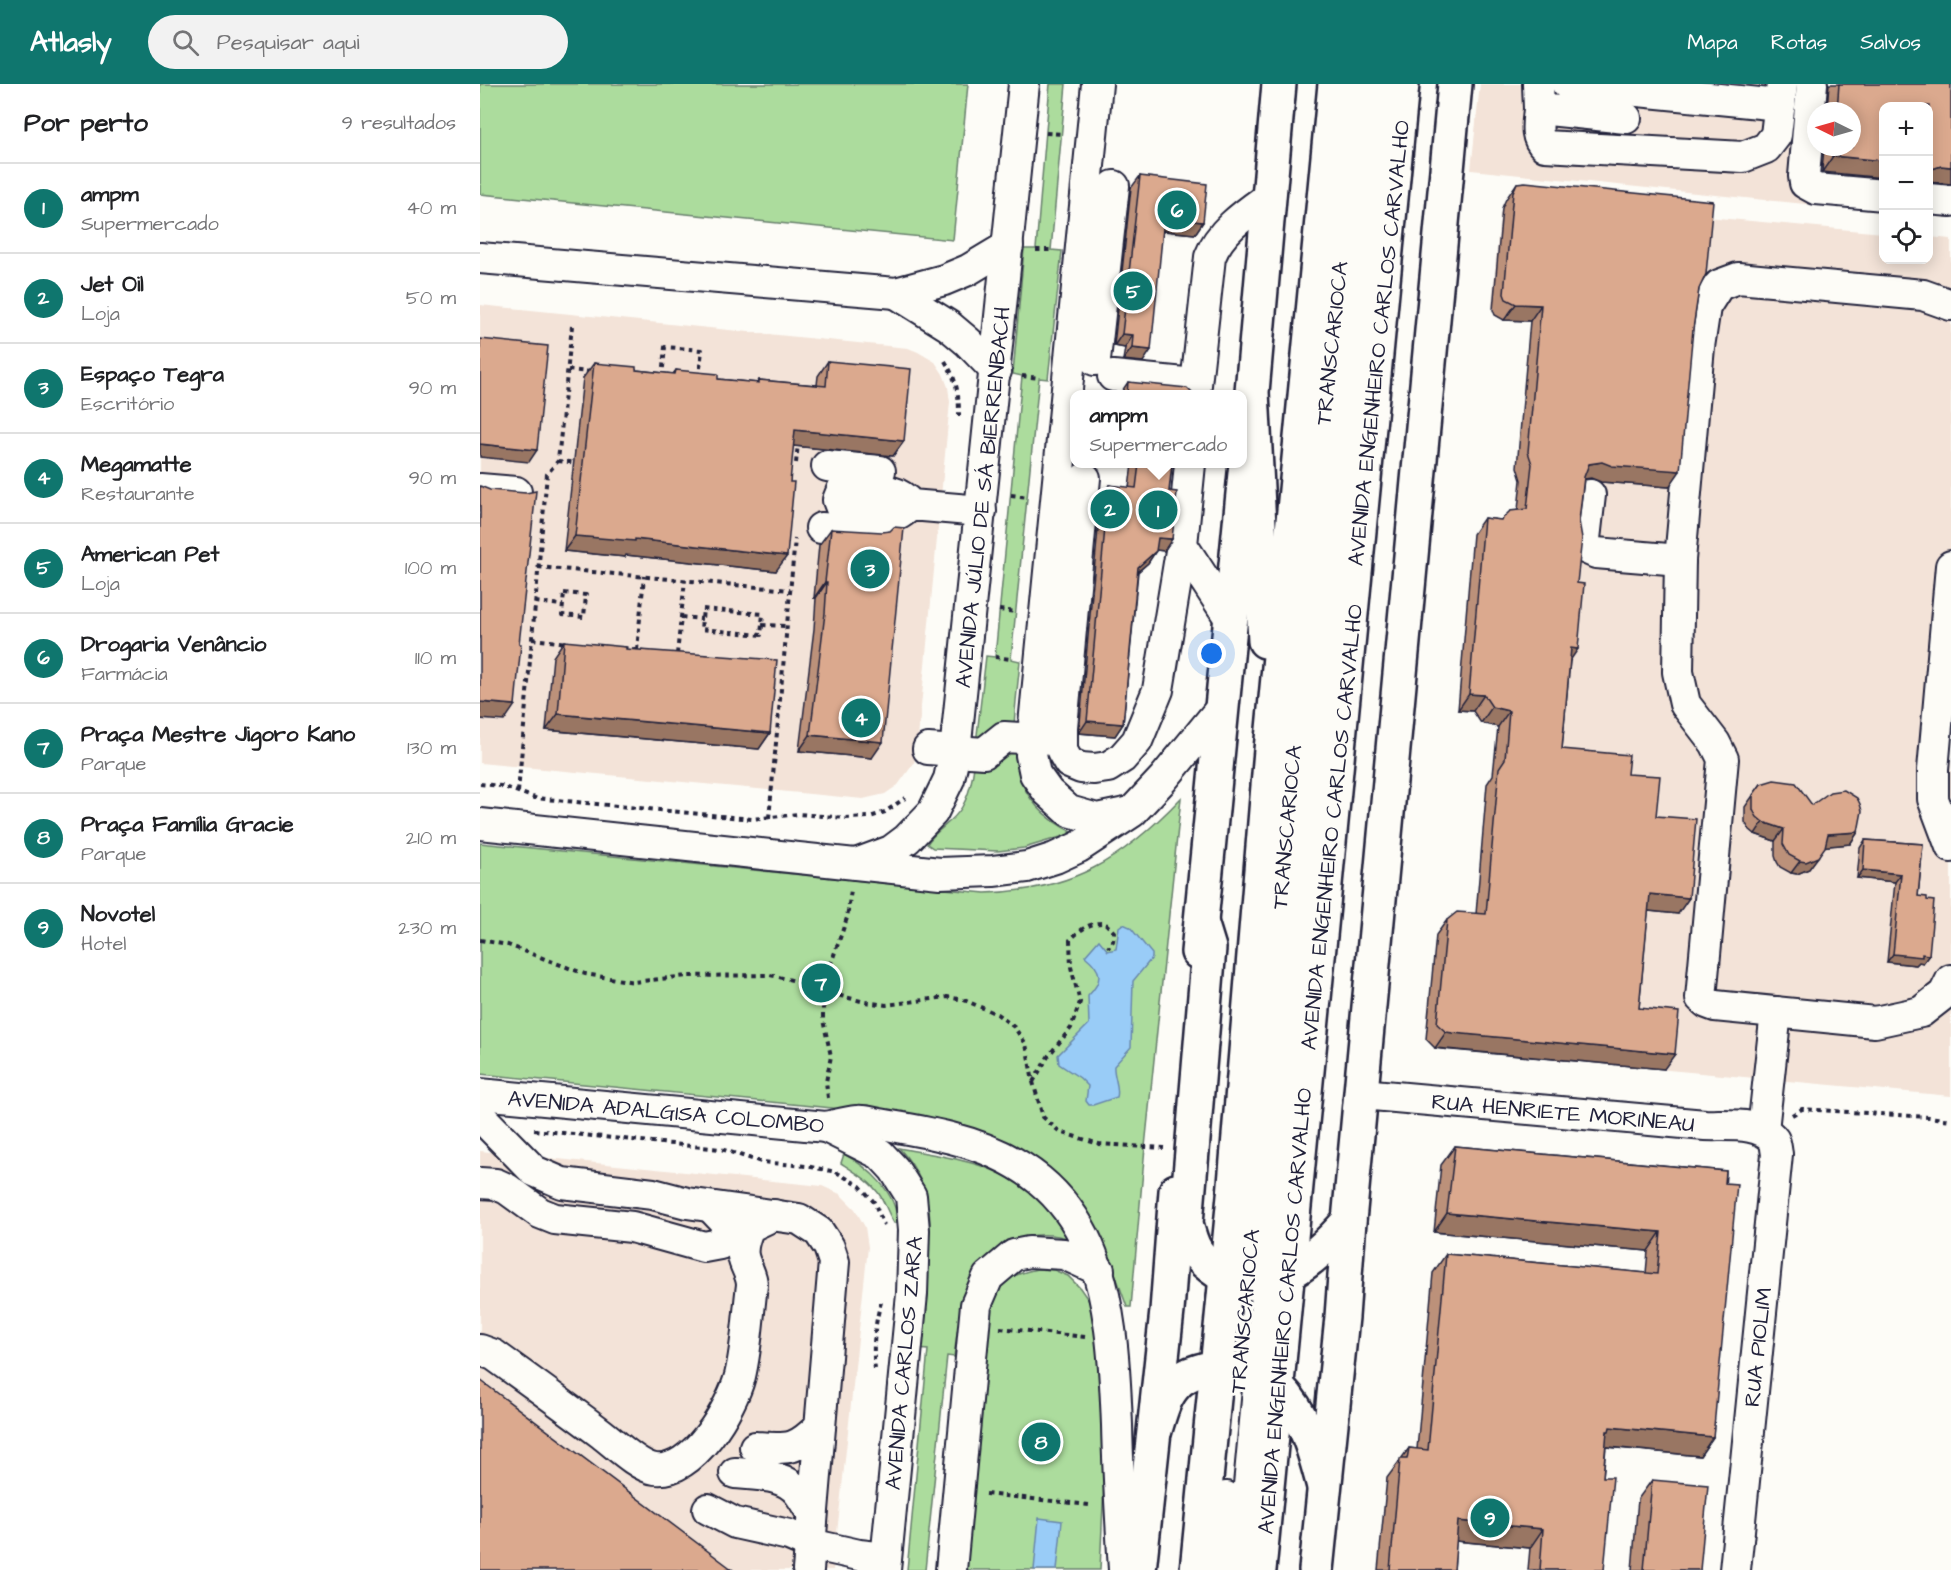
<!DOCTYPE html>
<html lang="pt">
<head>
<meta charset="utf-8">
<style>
	body { margin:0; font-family:"Architects Daughter",sans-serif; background:#f2f2f2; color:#202124 }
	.controls { position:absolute; right:18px; top:18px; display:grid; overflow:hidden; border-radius:12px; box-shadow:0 3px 15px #0003 }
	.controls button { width:54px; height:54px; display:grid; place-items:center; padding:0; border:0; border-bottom:2px solid #e0e0e0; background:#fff; color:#202124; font:30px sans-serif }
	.compass { position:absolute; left:1327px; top:18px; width:54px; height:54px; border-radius:50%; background:#fff; box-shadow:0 3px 15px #0003; rotate:275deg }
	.you { position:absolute; left:732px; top:570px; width:21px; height:21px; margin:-15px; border:4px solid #fff; border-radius:50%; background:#1a73e8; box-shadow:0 0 0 9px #1a73e833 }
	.badge { display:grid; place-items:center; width:39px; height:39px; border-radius:50%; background:#0f766e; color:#fff; font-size:20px; font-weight:700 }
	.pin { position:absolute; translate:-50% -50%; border:3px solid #fff; box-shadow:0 2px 6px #0006 }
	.popup { position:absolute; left:590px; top:306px; width:177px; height:78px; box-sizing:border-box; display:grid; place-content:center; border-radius:12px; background:#fff; filter:drop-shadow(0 2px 4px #0005); font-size:20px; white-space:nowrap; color:#757577 }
	.popup b { font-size:22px; color:#202124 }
	.popup::after { content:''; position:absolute; left:50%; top:100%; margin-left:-12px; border:12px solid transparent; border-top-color:#fff }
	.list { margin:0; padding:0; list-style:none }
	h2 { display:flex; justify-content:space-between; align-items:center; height:78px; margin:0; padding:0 24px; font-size:26px }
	h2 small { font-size:20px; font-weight:400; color:#757577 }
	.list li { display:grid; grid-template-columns:39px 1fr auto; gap:18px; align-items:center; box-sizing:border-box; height:90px; padding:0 24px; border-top:2px solid #e0e0e0 }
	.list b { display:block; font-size:22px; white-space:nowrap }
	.list p { margin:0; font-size:20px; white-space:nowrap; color:#757577 }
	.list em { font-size:20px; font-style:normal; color:#757577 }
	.icon { flex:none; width:33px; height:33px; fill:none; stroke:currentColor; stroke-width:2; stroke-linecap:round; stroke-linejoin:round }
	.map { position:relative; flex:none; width:1471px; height:1486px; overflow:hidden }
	header { display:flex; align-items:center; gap:36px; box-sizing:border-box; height:84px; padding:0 30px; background:#0f766e; color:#fff }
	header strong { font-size:28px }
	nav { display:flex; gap:33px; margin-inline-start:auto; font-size:21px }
	.search { width:420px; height:54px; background:#f2f2f2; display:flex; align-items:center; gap:15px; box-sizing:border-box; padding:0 21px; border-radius:33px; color:#757577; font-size:22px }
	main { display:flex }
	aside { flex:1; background:#fff }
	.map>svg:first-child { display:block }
	.built { fill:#f3e3d8; fill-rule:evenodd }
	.green { fill:#acdc9d; stroke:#677f6c; stroke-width:1.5 }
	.water { fill:#99ccf7; stroke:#6988ac; stroke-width:1.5 }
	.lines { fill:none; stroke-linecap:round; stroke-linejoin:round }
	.minor-casing { stroke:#22223b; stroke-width:34 }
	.major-casing { stroke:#22223b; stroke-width:38 }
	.highway-casing { stroke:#22223b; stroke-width:38 }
	.path { stroke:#22223b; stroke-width:4; stroke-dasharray:4.5 4.5; stroke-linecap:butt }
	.minor { stroke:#fdfcf7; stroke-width:30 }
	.major { stroke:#fdfcf7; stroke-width:33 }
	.highway { stroke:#fdfcf7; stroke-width:33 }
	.wall { fill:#bc917a; stroke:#22223b; stroke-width:1.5 }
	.shaded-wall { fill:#997663; stroke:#22223b; stroke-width:1.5 }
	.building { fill:#dba98e; stroke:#22223b; stroke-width:1.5 }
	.labels { text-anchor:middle; stroke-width:6; stroke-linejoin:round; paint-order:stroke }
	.street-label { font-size:22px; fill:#22223b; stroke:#fdfcf7 }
</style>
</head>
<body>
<header>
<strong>Atlasly</strong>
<div class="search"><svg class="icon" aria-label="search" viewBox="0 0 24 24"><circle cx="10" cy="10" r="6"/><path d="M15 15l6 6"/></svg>Pesquisar aqui</div>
<nav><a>Mapa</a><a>Rotas</a><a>Salvos</a></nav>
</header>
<main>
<aside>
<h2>Por perto<small>9 resultados</small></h2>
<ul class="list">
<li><span class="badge">1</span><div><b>ampm</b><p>Supermercado</p></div><em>40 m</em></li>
<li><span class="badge">2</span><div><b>Jet Oil</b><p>Loja</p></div><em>50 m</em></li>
<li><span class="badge">3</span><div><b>Espaço Tegra</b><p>Escritório</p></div><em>90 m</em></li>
<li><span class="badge">4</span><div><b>Megamatte</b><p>Restaurante</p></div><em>90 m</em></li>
<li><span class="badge">5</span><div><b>American Pet</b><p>Loja</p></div><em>100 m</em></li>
<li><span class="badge">6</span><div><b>Drogaria Venâncio</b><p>Farmácia</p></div><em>110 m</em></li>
<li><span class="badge">7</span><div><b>Praça Mestre Jigoro Kano</b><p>Parque</p></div><em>130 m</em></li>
<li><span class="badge">8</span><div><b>Praça Família Gracie</b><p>Parque</p></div><em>210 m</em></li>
<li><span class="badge">9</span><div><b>Novotel</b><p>Hotel</p></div><em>230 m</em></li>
</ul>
</aside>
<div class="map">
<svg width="1471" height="1486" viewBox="0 0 1471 1486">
	<rect width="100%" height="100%" fill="#fdfcf7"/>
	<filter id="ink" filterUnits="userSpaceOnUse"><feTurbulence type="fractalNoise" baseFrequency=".0167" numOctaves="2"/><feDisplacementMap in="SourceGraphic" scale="12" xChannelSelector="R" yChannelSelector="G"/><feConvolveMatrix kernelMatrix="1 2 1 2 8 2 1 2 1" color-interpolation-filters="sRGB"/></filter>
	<g filter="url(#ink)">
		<g class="built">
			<path d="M1000 0H1471V134L1449 132 1448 22H1404L1403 128 991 86ZM1336 27H1372V63H1336Z"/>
			<polygon points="1029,115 1403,149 1404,176 1448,176 1449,153 1471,155 1471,1012 961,965 955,964 946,955 956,851 995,844 1007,700 1014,690 1018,641 1002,639 997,634 996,627 978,626 1036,441 1041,391 1037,383 1050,237 1019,234 1015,231 1012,221 1020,129 1025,117"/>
			<polygon points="0,221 428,264 438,268 455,278 463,290 468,303 470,318 437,665 434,679 418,701 405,710 383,715 0,679"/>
			<polygon points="0,1067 342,1102 360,1110 375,1125 385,1143 388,1163 353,1486 0,1486"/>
		</g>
		<g class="green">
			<polygon points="0,0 488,0 473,156 0,110"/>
			<path d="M570 0H586L571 166 582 167 568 295 559 294 531 575 540 577C534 647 516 712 594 749L544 764 518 767 453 764 447 760C456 745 473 739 482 723 494 702 495 674 497 651 500 625 503 599 506 572L515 573 542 292 533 290 544 165H556Z"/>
			<path d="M701 714 665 1063 651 1223H647L627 1167 605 1128 559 1080 526 1058 505 1048 455 1034 0 990V759L505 809C592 807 642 776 701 714Z"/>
			<path d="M419 1064C472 1074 518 1078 561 1116 573 1128 583 1143 593 1156 548 1140 506 1162 488 1205 479 1226 477 1250 474 1273L467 1272 445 1486H427L448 1266 437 1265 450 1138C449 1109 439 1086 419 1064Z"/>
			<path d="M364 1070C388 1083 417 1108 417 1138L414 1139C409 1131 406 1122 401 1113 392 1098 375 1088 361 1079Z"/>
			<path d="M557 1185 574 1186 588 1192 600 1204 611 1220 628 1312 620 1486H484L509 1225C518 1197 529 1191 557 1185Z"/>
		</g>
		<g class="water">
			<path d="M643 840 650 843 672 870V874L653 897 651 963 634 982C633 992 640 1003 637 1013L613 1021H609L606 1017 608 1002 600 994 579 980 578 971 609 940 608 912C624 896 622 886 605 872L619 856 628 867 636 865 639 843Z"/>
			<polygon points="559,1434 582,1437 577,1486 554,1486"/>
		</g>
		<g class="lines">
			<g class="minor-casing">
				<g id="minor">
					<polyline points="617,0 551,671 555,690 568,708 589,727 617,735 646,729"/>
					<polyline points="1058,0 1059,25 1146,34"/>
					<polyline points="1087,0 1300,21"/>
					<polyline points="1332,0 1324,92 1325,99 1336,105 1404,111"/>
					<path d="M1059 25C1058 38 1054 53 1065 62L1263 73 1286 64 1296 51 1302 0"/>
					<polyline points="1448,115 1471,117"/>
					<polyline points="0,174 416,209 464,196 488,186 528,162"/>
					<polyline points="416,209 469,242 488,258 516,287"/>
					<polyline points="1471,221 1443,211 1258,194 1239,201 1225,223 1219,263 1200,476 1198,588 1205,620 1235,659 1243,675 1221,914 1227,919 1235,922 1395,938 1441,928 1464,910 1471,896"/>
					<polyline points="615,276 634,102"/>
					<polyline points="633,292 715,300"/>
					<path d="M715 310 730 173C740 146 768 128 790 112"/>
					<polyline points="710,380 702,461 751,536"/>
					<polyline points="347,382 400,387"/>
					<polyline points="605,394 582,643 582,667 589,679 601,684 614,685 628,683 642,674 657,657 678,606 702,461"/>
					<polyline points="0,405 36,408"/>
					<polyline points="1110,411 1105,455 1107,465 1116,469 1200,476"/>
					<path d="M431 421C427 424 423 428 419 430 409 434 369 431 361 424L358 416 362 406 369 403C391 405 416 402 431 421L501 427"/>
					<polyline points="341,444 392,447"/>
					<polyline points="1471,482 1453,686 1453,715 1471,763"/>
					<polyline points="448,665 504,669 524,653 573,656"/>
					<polyline points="0,740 460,789 513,787 547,783 575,774 599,763 652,728 683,695 743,622"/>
					<polyline points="376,780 411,767 427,755 453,728 469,695 475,668 544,0"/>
					<path d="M0 1010 346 1043C356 1041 367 1038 377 1037 384 1036 393 1039 400 1040 424 1044 447 1048 471 1054 621 1092 632 1208 637 1341 638 1389 641 1437 644 1486"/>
					<path d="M882 1010 1225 1041C1245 1042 1280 1037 1294 1056 1296 1060 1296 1066 1297 1070L1255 1486"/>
					<polyline points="0,1032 54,1087 82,1099 173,1110 207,1119 319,1135 339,1148 349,1163 354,1178 328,1486"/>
					<polyline points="346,1043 400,1070 414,1085 431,1112 434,1146 432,1210 405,1486"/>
					<polyline points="1283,1046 1296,928"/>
					<polyline points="0,1099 16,1100 27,1105 60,1129 75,1135 152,1143 224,1163 240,1160 247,1147 247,1140 231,1123"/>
					<polyline points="769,1174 795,862 876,0"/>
					<path d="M0 1266 14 1271C50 1297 86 1323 122 1350 135 1360 159 1383 175 1385 213 1390 252 1323 260 1292 267 1263 268 1231 272 1201 272 1190 265 1183 263 1172 261 1162 265 1153 269 1143L294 1131"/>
					<path d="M275 1363C309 1365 315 1367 340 1342"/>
					<path d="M255 1389C277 1391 305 1390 319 1409 324 1416 328 1423 332 1430"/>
					<polyline points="228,1425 255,1439 309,1451 330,1460 379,1471 406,1474"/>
					<polyline points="471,1486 496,1221 508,1193 534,1171 549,1168 584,1170 619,1186"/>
					<polyline points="739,1486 746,1413"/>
					<polyline points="761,1486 901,0"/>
				</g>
			</g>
			<g class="major-casing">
				<g id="major">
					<polyline points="718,868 766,379"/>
					<polyline points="659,1486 687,1227 696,1107"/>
					<polyline points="836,1486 862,1233 869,1137 975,0"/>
				</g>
			</g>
			<g class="highway-casing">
				<g id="highway">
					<polyline points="785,557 772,308 799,0"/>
					<path d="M721 838 729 864 706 1139C712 1164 717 1174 738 1188 788 1221 838 1172 869 1137"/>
					<path d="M675 1346C680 1330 684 1312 696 1300 718 1276 777 1281 798 1303 825 1330 835 1368 844 1403"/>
					<polyline points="717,1486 754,1112 791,666 855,0"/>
					<polyline points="779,1486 922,0"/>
				</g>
			</g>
			<g class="path">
				<polyline points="566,49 582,50"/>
				<polyline points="556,166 571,166"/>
				<path d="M465 277C477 297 479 309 479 332"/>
				<polyline points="88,286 111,288"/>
				<polyline points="542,292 559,294"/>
				<polyline points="182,293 185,263 222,266 219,293"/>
				<polyline points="78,377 99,379"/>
				<polyline points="316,379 318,359"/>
				<polyline points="531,411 548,413"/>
				<polyline points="58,483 310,506"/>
				<polygon points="84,509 106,511 104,533 82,531"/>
				<polyline points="55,518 83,521"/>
				<polygon points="223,525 283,530 281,551 221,545"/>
				<polyline points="519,526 536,528"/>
				<polyline points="201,533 222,535"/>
				<polyline points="282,541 307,542"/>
				<polyline points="52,555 88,559"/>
				<polyline points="143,564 168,567"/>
				<polyline points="157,566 164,492"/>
				<polyline points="197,570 205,496"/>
				<polyline points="515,573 531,575"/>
				<polyline points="0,700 21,702 55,714 272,735 319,730 366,734 390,733 405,728 425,714"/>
				<polyline points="38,708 67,390 78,377 92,242"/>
				<polyline points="289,734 315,455"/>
				<polyline points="0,856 28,861 105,890 154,898 208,892 290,891 333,901 361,912 385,918 406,921 467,913 484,916 517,930 534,943 546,960 553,998 563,1033 580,1048 619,1060 684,1064"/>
				<path d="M553 998 569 971 591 944 600 918 591 883 590 856C601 845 610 838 625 839L634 848 633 857 628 864"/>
				<polyline points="348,1014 346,998 351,972 343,936 343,921 349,885 367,834 371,806"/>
				<polyline points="1312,1031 1322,1025 1449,1033 1471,1036"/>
				<polyline points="54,1046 241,1065 281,1078 326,1082 356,1088 380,1102 394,1118 404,1141"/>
				<polyline points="520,1244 605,1253"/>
				<path d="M395 1285C392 1263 395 1237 402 1215"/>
				<polyline points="506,1410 610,1421"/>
			</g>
			<use href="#minor" class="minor"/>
			<use href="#major" class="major"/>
			<use href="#highway" class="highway"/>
		</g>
		<g class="wall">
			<polygon points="1349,0 1471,0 1449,98 1449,22 1342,88 1344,63 1372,63 1372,27 1347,27"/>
			<polygon points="660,92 723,138 715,150 683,147 663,278 643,276 645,264 634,262 651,104"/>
			<polygon points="1037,99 1219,205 1189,403 1121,398 1111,394 1104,395 1099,437 1090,576 1082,665 1147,690 1176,732 1198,830 1168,827 1159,924 1184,985 961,965 955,964 946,955 956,851 967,836 996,830 1007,700 1013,691 1018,643 1001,639 993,627 978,626 993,450 1004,434 1021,436 1038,426 1041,396 1037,383 1050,237 1024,236 1015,231 1013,226 1022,124 1026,115"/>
			<polygon points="348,277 424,357 413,372 313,362 296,487 146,471 145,473 84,467 103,294 114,279 156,286 193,290 196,286 238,295 277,299 279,296 337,301 338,292"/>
			<polygon points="648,298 713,310 640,310"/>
			<polygon points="652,380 692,380 689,407 692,455 684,467 676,466 668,479 658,488 643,640 635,652 599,649 621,413 629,401 649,404"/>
			<polygon points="351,445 392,674 319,667 334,545 336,514 334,514 339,461"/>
			<polygon points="84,557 290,649 279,665 66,646 73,573"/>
			<polygon points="1281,700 1332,721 1378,748 1370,760 1345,762 1329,785 1317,790 1311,789 1300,783 1297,778 1295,772 1295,757 1275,750 1269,745 1265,738 1265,723"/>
			<polygon points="1385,756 1443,760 1438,812 1449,871 1443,879 1439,878 1436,881 1407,878 1415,798 1377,794 1380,764"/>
			<polygon points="975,1062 1246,1087 1233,1353 1220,1372 1126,1363 1123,1393 1124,1486 1048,1486 1050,1464 976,1457 974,1486 898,1486 907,1394 929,1364 937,1365 953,1189 966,1170 1166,1189 1168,1167 954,1148 961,1081"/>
			<polygon points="1172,1396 1220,1486 1152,1486 1158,1415"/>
		</g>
		<g class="shaded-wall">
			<polygon points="1353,72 1404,77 1404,94 1342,88"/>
			<polygon points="1461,82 1471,83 1471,100 1449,98 1449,86"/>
			<polygon points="684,134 723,138 715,150 676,146"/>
			<polygon points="1036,220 1061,221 1050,237 1024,236"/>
			<polygon points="642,250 653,251 645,264 634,262"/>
			<polygon points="652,264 671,266 663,278 643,276"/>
			<polygon points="315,346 424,357 413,372 304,361"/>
			<polygon points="0,360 57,366 49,378 0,373"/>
			<polygon points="1122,378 1200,387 1189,403 1121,398 1111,394 1098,396 1109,380"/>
			<polygon points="95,452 155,455 307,472 296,487 146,471 145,473 84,467"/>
			<polygon points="678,454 692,455 684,467 669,465"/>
			<polygon points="676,467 668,479 650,494 658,483"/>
			<polygon points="345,498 347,498 336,514 334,514"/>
			<polygon points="1091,564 1098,565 1087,581"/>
			<polygon points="989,610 1004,611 993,627 978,626"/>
			<polygon points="0,618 35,621 24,637 0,635"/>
			<polygon points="1012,623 1029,627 1018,643 1001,639"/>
			<polygon points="78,630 290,649 279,665 66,646"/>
			<polygon points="607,637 643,640 635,652 599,649"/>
			<polygon points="330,651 403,658 392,674 319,667"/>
			<polygon points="1283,738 1304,745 1295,757 1275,750"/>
			<polygon points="1378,748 1370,760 1339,763 1348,750"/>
			<polygon points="1338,773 1329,785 1317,790 1311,789 1320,777"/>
			<polygon points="1383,786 1421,790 1415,798 1377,794"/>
			<polygon points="1170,810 1209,814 1198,830 1159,826"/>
			<polygon points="1413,870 1442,870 1449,871 1443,879 1439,878 1436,881 1407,878"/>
			<polygon points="966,948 1195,970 1184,985 955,964"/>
			<polygon points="967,1129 1181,1148 1168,1167 954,1148"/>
			<polygon points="1130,1343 1233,1353 1220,1372 1119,1362"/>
			<polygon points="978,1437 1063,1445 1050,1464 965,1456"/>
		</g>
		<g class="building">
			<polygon points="1359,0 1471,0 1471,83 1461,82 1449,86 1449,22 1404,22 1404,77 1353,72 1354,63 1372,63 1372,27 1357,27"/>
			<polygon points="660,92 727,100 723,138 684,134 671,266 652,264 653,251 642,250"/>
			<polygon points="1045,98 1233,117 1226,190 1219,205 1213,245 1200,387 1132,382 1122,378 1109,380 1104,393 1099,437 1102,454 1097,499 1104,500 1098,565 1091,564 1082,665 1149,671 1147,690 1180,692 1176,732 1216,735 1209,814 1170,810 1159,924 1199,928 1195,970 973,949 966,948 957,940 967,836 977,828 1006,830 1019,684 1025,675 1029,627 1012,623 1004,611 989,610 1004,434 1021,436 1030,427 1047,425 1052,380 1048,368 1061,221 1036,220 1026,215 1024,210 1033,108 1037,99"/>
			<polygon points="0,255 68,262 57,366 0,360"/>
			<polygon points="348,277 431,285 424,357 315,346 310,398 314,398 307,472 155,455 155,457 95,452 114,279 156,283 156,286 195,290 196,286 238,290 238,295 279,299 279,296 346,302"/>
			<polygon points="648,298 707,304 713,310 647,310"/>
			<polygon points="659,380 692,380 689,407 697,408 692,455 678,454 676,467 658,483 643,640 607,637 629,401 656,404"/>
			<polygon points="0,402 10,406 46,409 56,407 39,560 41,560 35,621 0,618"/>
			<polygon points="414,443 424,444 403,658 330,651 345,529 347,498 345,498 351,445 402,448 410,447"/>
			<polygon points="84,557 146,563 146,565 297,576 290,649 78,630"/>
			<polygon points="1294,696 1316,699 1332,721 1350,708 1364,706 1377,714 1380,720 1382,727 1378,748 1348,750 1345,763 1338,773 1326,778 1320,777 1309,771 1303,760 1304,745 1283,738 1277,733 1273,726 1273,711 1281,700"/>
			<polygon points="1385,756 1443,760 1438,812 1447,813 1447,816 1454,817 1449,871 1442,870 1442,873 1413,870 1421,790 1383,786"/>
			<polygon points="975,1062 1246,1087 1245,1099 1257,1100 1233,1353 1130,1343 1129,1347 1127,1347 1123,1393 1133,1393 1124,1486 1060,1486 1063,1445 978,1437 974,1486 910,1486 920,1375 927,1375 929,1364 948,1366 966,1170 1177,1190 1181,1148 967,1129"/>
			<polygon points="0,1296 253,1486 0,1486"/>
			<polygon points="1172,1396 1228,1401 1220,1486 1164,1486"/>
		</g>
	</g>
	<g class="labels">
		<g class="street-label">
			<text transform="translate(851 259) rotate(-84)" y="8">TRANSCARIOCA</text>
			<text transform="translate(898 259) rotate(-84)" y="8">AVENIDA ENGENHEIRO CARLOS CARVALHO</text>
			<text transform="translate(502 413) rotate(-84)" y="8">AVENIDA JÚLIO DE SÁ BIERRENBACH</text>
			<text transform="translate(806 743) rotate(-85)" y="8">TRANSCARIOCA</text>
			<text transform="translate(851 743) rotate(-84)" y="8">AVENIDA ENGENHEIRO CARLOS CARVALHO</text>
			<text transform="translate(186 1027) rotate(5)" y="8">AVENIDA ADALGISA COLOMBO</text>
			<text transform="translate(1083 1028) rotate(5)" y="8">RUA HENRIETE MORINEAU</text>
			<text transform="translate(764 1227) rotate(-85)" y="8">TRANSCARIOCA</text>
			<text transform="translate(804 1227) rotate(-85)" y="8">AVENIDA ENGENHEIRO CARLOS CARVALHO</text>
			<text transform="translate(1277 1263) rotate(-84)" y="8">RUA PIOLIM</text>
			<text transform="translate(423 1279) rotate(-85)" y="8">AVENIDA CARLOS ZARA</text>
		</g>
	</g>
</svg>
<div class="controls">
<button>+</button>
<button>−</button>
<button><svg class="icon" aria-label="locate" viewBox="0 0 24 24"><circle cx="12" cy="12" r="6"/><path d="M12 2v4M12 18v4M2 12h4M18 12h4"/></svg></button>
</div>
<svg class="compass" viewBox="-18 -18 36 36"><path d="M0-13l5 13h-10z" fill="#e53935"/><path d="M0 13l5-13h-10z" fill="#757577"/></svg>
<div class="you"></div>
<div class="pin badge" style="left:678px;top:426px">1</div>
<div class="popup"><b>ampm</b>Supermercado</div>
<div class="pin badge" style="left:630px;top:425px">2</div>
<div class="pin badge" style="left:390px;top:485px">3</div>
<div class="pin badge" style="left:381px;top:634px">4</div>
<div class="pin badge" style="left:653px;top:207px">5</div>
<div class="pin badge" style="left:697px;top:126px">6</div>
<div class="pin badge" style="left:341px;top:899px">7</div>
<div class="pin badge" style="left:561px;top:1358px">8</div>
<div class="pin badge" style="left:1010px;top:1434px">9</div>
</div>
</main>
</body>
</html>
